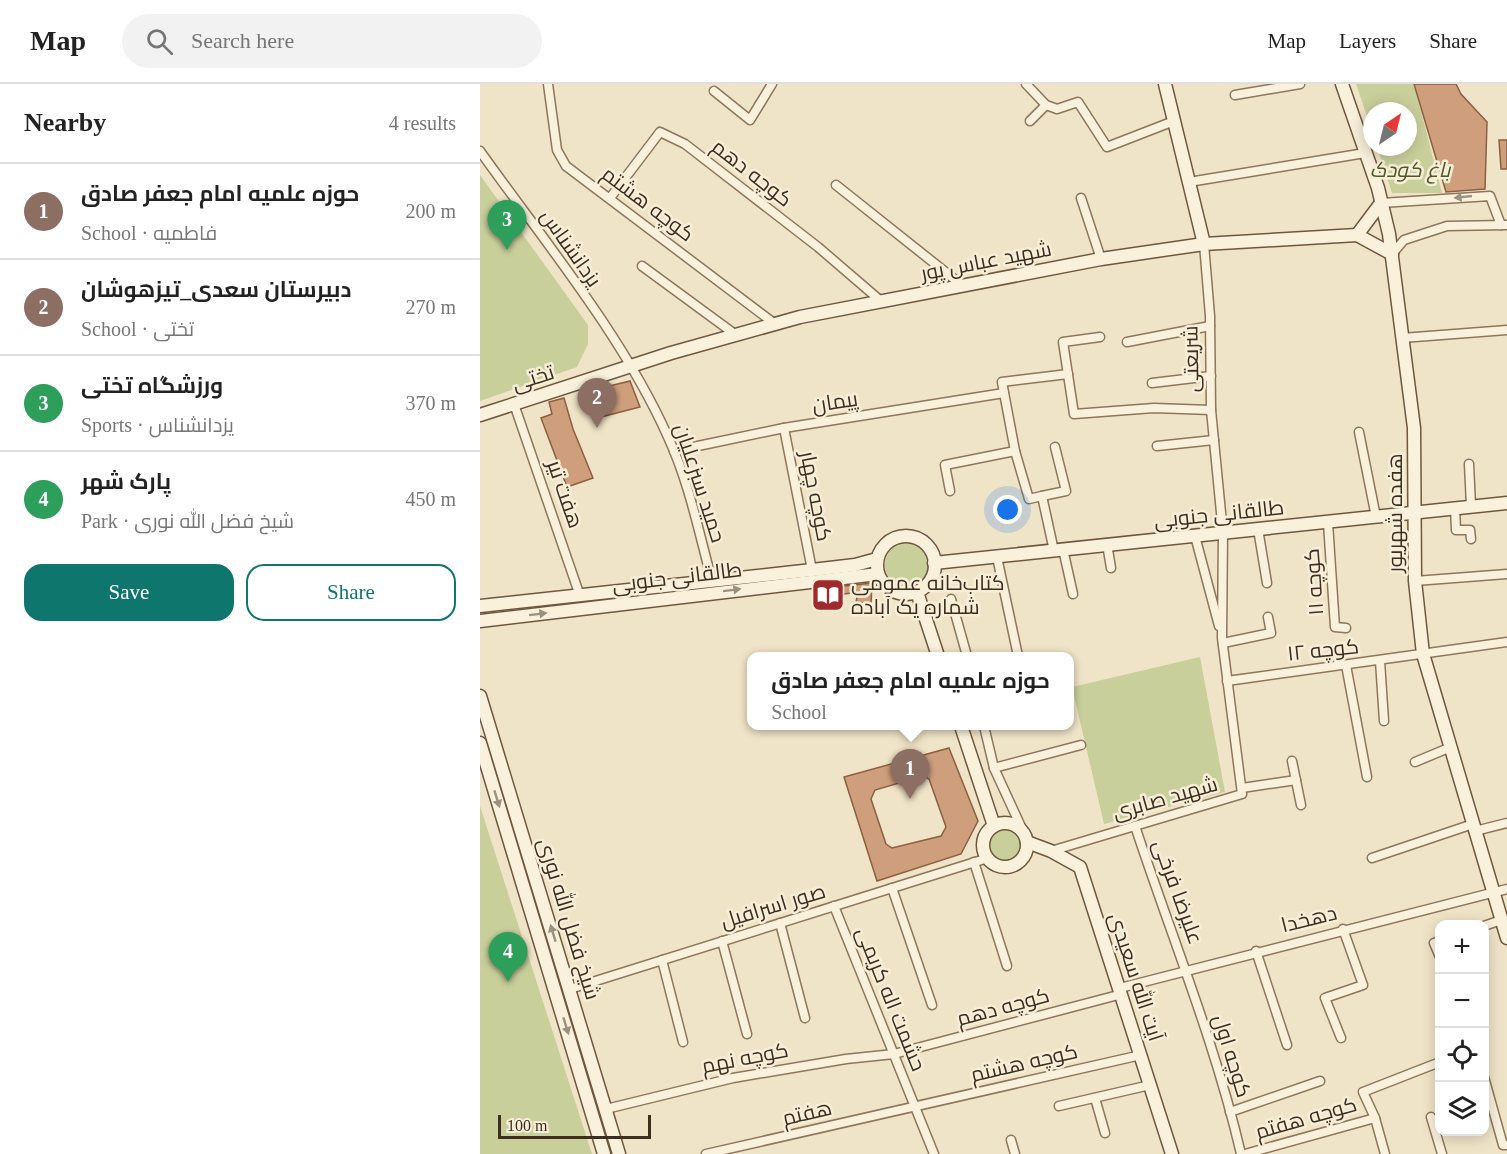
<!DOCTYPE html>
<html lang="en">
<head>
<meta charset="utf-8">
<style>
	body { margin:0; font-family:"Times New Roman",Cairo,serif; background:#f2f2f2; color:#222 }
	.controls { position:absolute; right:18px; bottom:18px; display:grid; overflow:hidden; border-radius:12px; box-shadow:0 3px 15px #0003 }
	.controls button { width:54px; height:54px; display:grid; place-items:center; padding:0; border:0; border-bottom:2px solid #e0e0e0; background:#fff; color:#222; font:30px sans-serif }
	.compass { position:absolute; left:883px; top:18px; width:54px; height:54px; border-radius:50%; background:#fff; box-shadow:0 3px 15px #0003; rotate:35deg }
	.scale { position:absolute; left:18px; bottom:15px; width:153px; box-sizing:border-box; padding-left:6px; border:3px solid #3d2e20; border-top:0; font-size:16px; line-height:21px; white-space:nowrap; color:#3d2e20; -webkit-text-stroke:4px #f7eed8; paint-order:stroke }
	.you { position:absolute; left:528px; top:426px; width:21px; height:21px; margin:-15px; border:4px solid #fff; border-radius:50%; background:#1a73e8; box-shadow:0 0 0 9px #1a73e833 }
	.badge { display:grid; place-items:center; width:39px; height:39px; border-radius:50%; background:#0f766e; color:#fff; font-size:20px; font-weight:700 }
	.pin { position:absolute; translate:-50% -50px; filter:drop-shadow(0 2px 3px #0008) }
	.pin::after { content:''; position:absolute; top:32px; width:21px; height:18px; background:inherit; clip-path:polygon(0 0,100% 0,50% 100%) }
	.popup { position:absolute; left:267px; top:568px; width:327px; height:78px; box-sizing:border-box; display:grid; place-content:center; border-radius:12px; background:#fff; filter:drop-shadow(0 2px 4px #0005); font-size:20px; white-space:nowrap; color:#767676 }
	.popup b { font-size:22px; color:#222 }
	.popup::after { content:''; position:absolute; left:50%; top:100%; margin-left:-12px; border:12px solid transparent; border-top-color:#fff }
	.list { margin:0; padding:0; list-style:none }
	h2 { display:flex; justify-content:space-between; align-items:center; height:78px; margin:0; padding:0 24px; font-size:26px }
	h2 small { font-size:20px; font-weight:400; color:#767676 }
	.list li { display:grid; grid-template-columns:39px 1fr auto; gap:18px; align-items:center; box-sizing:border-box; height:96px; padding:0 24px; border-top:2px solid #e0e0e0 }
	.list b { display:block; font-size:22px; white-space:nowrap }
	.list p { margin:0; font-size:20px; white-space:nowrap; color:#767676 }
	.list em { font-size:20px; font-style:normal; color:#767676 }
	.actions { display:flex; gap:12px; padding:18px 24px }
	.actions a { flex:1; padding:14px 0; border:2px solid #0f766e; border-radius:18px; text-align:center; font-size:21px; color:#0f766e }
	.actions .main { background:#0f766e; color:#fff }
	.icon { flex:none; width:33px; height:33px; fill:none; stroke:currentColor; stroke-width:2; stroke-linecap:round; stroke-linejoin:round }
	.map { position:relative; flex:none; width:1027px; height:1070px; overflow:hidden }
	header { display:flex; align-items:center; gap:36px; box-sizing:border-box; height:84px; padding:0 30px; background:#fff; border-bottom:2px solid #e0e0e0 }
	header strong { font-size:28px }
	nav { display:flex; gap:33px; margin-inline-start:auto; font-size:21px }
	.search { width:420px; height:54px; background:#f2f2f2; display:flex; align-items:center; gap:15px; box-sizing:border-box; padding:0 21px; border-radius:33px; color:#767676; font-size:22px }
	main { display:flex }
	aside { flex:1; background:#fff }
	.map>svg:first-child { display:block }
	.green { fill:#c9cf9b }
	.building { fill:#cf9f7d; stroke:#8d5f41; stroke-width:1.5; fill-rule:evenodd }
	.lines { fill:none; stroke-linecap:round; stroke-linejoin:round }
	.street-casing { stroke:#8d765c; stroke-width:11 }
	.secondary-casing { stroke:#6f573f; stroke-width:15 }
	.street { stroke:#faf1dc; stroke-width:8 }
	.secondary { stroke:#faf1dc; stroke-width:12 }
	.oneway { fill:#9c907e }
	.labels { text-anchor:middle; stroke-width:5; stroke-linejoin:round; paint-order:stroke }
	.park-label { font-size:21px; font-style:italic; fill:#4d5a26; stroke:#f7eed8 }
	.street-label { font-size:21px; fill:#3d2e20; stroke:#f7eed8 }
	.poi-label { font-size:21px; fill:#3d2e20; stroke:#f7eed8; text-anchor:start }
</style>
</head>
<body>
<header>
<strong>Map</strong>
<div class="search"><svg class="icon" aria-label="search" viewBox="0 0 24 24"><circle cx="10" cy="10" r="6"/><path d="M15 15l6 6"/></svg>Search here</div>
<nav><a>Map</a><a>Layers</a><a>Share</a></nav>
</header>
<main>
<aside>
<h2>Nearby<small>4 results</small></h2>
<ul class="list">
<li><span class="badge" style="background:#8d6e63">1</span><div><b>حوزه علمیه امام جعفر صادق</b><p>School · فاطمیه</p></div><em>200 m</em></li>
<li><span class="badge" style="background:#8d6e63">2</span><div><b>دبیرستان سعدی_تیزهوشان</b><p>School · تختی</p></div><em>270 m</em></li>
<li><span class="badge" style="background:#2e9e5b">3</span><div><b>ورزشگاه تختی</b><p>Sports · یزدانشناس</p></div><em>370 m</em></li>
<li><span class="badge" style="background:#2e9e5b">4</span><div><b>پارک شهر</b><p>Park · شیخ فضل الله نوری</p></div><em>450 m</em></li>
</ul>
<div class="actions"><a class="main">Save</a><a>Share</a></div>
</aside>
<div class="map">
<svg width="1027" height="1070" viewBox="0 0 1027 1070">
	<rect width="100%" height="100%" fill="#f0e4c8"/>
	<g class="green">
		<polygon points="876,0 934,0 962,109 912,109 897,63 928,63 928,27 892,27 892,47"/>
		<polygon points="0,91 108,241 108,260 97,283 0,317"/>
		<circle cx="427" cy="481" r="22"/>
		<polygon points="720,573 745,708 624,740 592,603"/>
		<polygon points="0,722 112,1070 0,1070"/>
		<circle cx="525" cy="761" r="16"/>
	</g>
	<g class="building">
		<polygon points="934,0 976,0 981,10 1007,38 1005,105 966,108"/>
		<polygon points="1019,56 1027,56 1027,85 1021,85"/>
		<polygon points="150,297 160,323 113,335 105,308"/>
		<polygon points="84,314 93,345 113,394 87,403 61,334 72,330 69,318"/>
		<polygon points="392,499 391,520 376,518 378,508 338,514 337,505"/>
		<path d="M469 664 498 737 481 770 397 797 364 693ZM443 692 449 695 466 743 461 752 412 764 406 760 391 715 395 706Z"/>
	</g>
	<g class="lines">
		<g class="street-casing">
			<g id="street">
				<polyline points="68,0 77,66 86,82 295,240"/>
				<polyline points="546,0 566,21 577,25 598,18 627,63 694,37"/>
				<polyline points="234,7 270,36 292,0"/>
				<polyline points="755,11 820,0"/>
				<polyline points="550,37 566,21"/>
				<path d="M0 67C64 157 143 252 188 353 209 398 219 449 232 497"/>
				<polyline points="709,98 885,69"/>
				<polyline points="356,101 483,202"/>
				<polyline points="130,114 180,48 205,60 338,163 402,218"/>
				<polyline points="601,114 621,175"/>
				<polyline points="901,119 1010,112 1021,141"/>
				<polyline points="912,170 924,156 967,142 1027,141"/>
				<polyline points="162,182 256,251"/>
				<polyline points="620,253 583,258 594,330 674,324 731,326"/>
				<polyline points="922,254 1027,246"/>
				<polyline points="647,258 730,242"/>
				<polyline points="672,299 731,292"/>
				<polyline points="34,320 100,512"/>
				<polyline points="304,344 332,486"/>
				<polyline points="879,348 896,433"/>
				<polyline points="677,362 734,356"/>
				<polyline points="194,367 304,344 524,309"/>
				<polyline points="989,380 991,422"/>
				<polyline points="470,407 465,381 535,367"/>
				<polyline points="562,412 586,407 575,363"/>
				<polyline points="975,424 976,446 990,446 991,455"/>
				<polyline points="848,439 855,543 866,544"/>
				<polyline points="778,445 787,499"/>
				<polyline points="715,452 739,542"/>
				<polyline points="627,460 631,484"/>
				<polyline points="583,465 593,510"/>
				<polyline points="574,467 562,412 549,415 535,367 522,298 588,290"/>
				<polyline points="517,473 538,572"/>
				<polyline points="935,497 1027,490"/>
				<polyline points="471,515 487,572"/>
				<polyline points="743,559 791,549 788,533"/>
				<polyline points="900,577 904,637"/>
				<polyline points="866,581 887,693"/>
				<polyline points="747,597 1027,558"/>
				<polyline points="504,642 514,684 543,747"/>
				<polyline points="812,677 821,721"/>
				<polyline points="935,678 971,663"/>
				<polyline points="514,684 601,661"/>
				<polyline points="762,704 816,696"/>
				<path d="M655 742C691 851 735 958 761 1070"/>
				<polyline points="995,747 1027,739"/>
				<polyline points="571,767 762,710 742,554 743,449 731,326 730,232 724,160"/>
				<polyline points="892,774 993,740"/>
				<polyline points="494,778 527,882"/>
				<polyline points="412,804 452,921"/>
				<polyline points="354,822 454,1070"/>
				<polyline points="300,839 325,934"/>
				<polyline points="1004,842 1021,836"/>
				<polyline points="242,857 267,950"/>
				<polyline points="960,857 954,859 960,873"/>
				<polyline points="776,867 807,961"/>
				<polyline points="182,876 203,958"/>
				<polyline points="640,904 1027,805"/>
				<polyline points="90,905 508,774"/>
				<polyline points="861,954 845,914 883,901 863,845"/>
				<polyline points="1004,993 1023,1061 1027,1061"/>
				<polyline points="615,1014 625,1049"/>
				<polyline points="579,1022 670,1001"/>
				<polyline points="126,1025 253,994 366,975 414,970 642,910"/>
				<polyline points="750,1028 840,997"/>
				<polyline points="951,1033 962,1070"/>
				<polyline points="895,1034 883,1008 960,978"/>
				<polyline points="531,1056 535,1070"/>
				<polyline points="226,1070 661,971"/>
				<polyline points="765,1070 895,1034 905,1070"/>
			</g>
		</g>
		<g class="secondary-casing">
			<g id="secondary">
				<polyline points="685,0 724,160"/>
				<polyline points="862,0 898,104 909,150 934,344 935,497 943,570 1027,854"/>
				<polyline points="877,151 901,119"/>
				<polyline points="877,151 912,170"/>
				<polyline points="0,331 191,269 320,233 621,175 724,160 877,151"/>
				<circle cx="426" cy="481" r="29"/>
				<polyline points="454,479 1027,419"/>
				<polyline points="437,508 458,572"/>
				<polyline points="0,522 332,486 375,481 397,475"/>
				<polyline points="0,537 398,490"/>
				<polyline points="0,612 139,1070"/>
				<polyline points="481,642 514,742"/>
				<polyline points="0,659 124,1070"/>
				<circle cx="525" cy="761" r="22"/>
				<polyline points="547,758 571,767 600,783 692,1070"/>
			</g>
		</g>
		<use href="#street" class="street"/>
		<use href="#secondary" class="secondary"/>
	</g>
	<defs><path id="oneway-solid" d="M-6-.8H1V-3.2L6.5 0L1 3.2V.8H-6Z" transform="scale(1.5)"/></defs>
	<g class="oneway">
		<use href="#oneway-solid" transform="translate(983 113) rotate(174)"/>
		<use href="#oneway-solid" transform="translate(252 506) rotate(-7)"/>
		<use href="#oneway-solid" transform="translate(58 530) rotate(-7)"/>
		<use href="#oneway-solid" transform="translate(17 715) rotate(73)"/>
		<use href="#oneway-solid" transform="translate(73 849) rotate(-107)"/>
		<use href="#oneway-solid" transform="translate(86 942) rotate(73)"/>
	</g>
	<defs>
		<g id="library-square" transform="scale(1.725)"><rect x="-9" y="-9" width="18" height="18" rx="4" fill="#9e2a2b" stroke="#f7eed8"/><path d="M-6-4Q-3-5.5-.7-3.5V5Q-3 3-6 4ZM6-4Q3-5.5 .7-3.5V5Q3 3 6 4Z" fill="#fff"/></g>
	</defs>
	<g fill-rule="evenodd">
		<use href="#library-square" x="348" y="511"/>
	</g>
	<g class="labels">
		<g class="park-label">
			<text x="930" y="93">باغ کودک</text>
		</g>
		<g class="street-label">
			<text transform="translate(272 89) rotate(38)" y="7">کوچه دهم</text>
			<text transform="translate(168 120) rotate(37)" y="7">کوچه هشتم</text>
			<text transform="translate(91 164) rotate(55)" y="7">یزدانشناس</text>
			<text transform="translate(506 177) rotate(-11)" y="7">شهید عباس پور</text>
			<text transform="translate(711 275) rotate(-91)" y="7">شریعتی</text>
			<text transform="translate(53 294) rotate(-18)" y="7">تختی</text>
			<text transform="translate(355 318) rotate(-9)" y="7">پیمان</text>
			<text transform="translate(220 399) rotate(72)" y="7">حمید سبزعلیان</text>
			<text transform="translate(85 410) rotate(71)" y="7">هفت تیر</text>
			<text transform="translate(336 412) rotate(79)" y="7">کوچه چهار</text>
			<text transform="translate(915 429) rotate(-90)" y="7">هفده شهریور</text>
			<text transform="translate(739 430) rotate(-6)" y="7">طالقانی جنوبی</text>
			<text transform="translate(197 493) rotate(-7)" y="7">طالقانی جنوبی</text>
			<text transform="translate(834 498) rotate(-94)" y="7">کوچه ۱۱</text>
			<text transform="translate(843 566) rotate(-6)" y="7">کوچه ۱۲</text>
			<text transform="translate(685 714) rotate(-16)" y="7">شهید صابری</text>
			<text transform="translate(698 808) rotate(70)" y="7">علیرضا فرخی</text>
			<text transform="translate(293 822) rotate(-17)" y="7">صور اسرافیل</text>
			<text transform="translate(89 835) rotate(73)" y="7">شیخ فضل الله نوری</text>
			<text transform="translate(829 835) rotate(-14)" y="7">دهخدا</text>
			<text transform="translate(656 893) rotate(72)" y="7">آیت الله سعیدی</text>
			<text transform="translate(411 915) rotate(68)" y="7">حشمت اله کریمی</text>
			<text transform="translate(523 923) rotate(-15)" y="7">کوچه دهم</text>
			<text transform="translate(752 972) rotate(73)" y="7">کوچه اول</text>
			<text transform="translate(265 974) rotate(-11)" y="7">کوچه نهم</text>
			<text transform="translate(544 979) rotate(-13)" y="7">کوچه هشتم</text>
			<text transform="translate(327 1029) rotate(-13)" y="7">هفتم</text>
			<text transform="translate(826 1034) rotate(-16)" y="7">کوچه هفتم</text>
		</g>
		<g class="poi-label">
			<text x="371" y="506">کتاب‌خانه عمومی<tspan x="371" dy="24">شماره یک آباده</tspan></text>
		</g>
	</g>
</svg>
<div class="controls">
<button>+</button>
<button>−</button>
<button><svg class="icon" aria-label="locate" viewBox="0 0 24 24"><circle cx="12" cy="12" r="6"/><path d="M12 2v4M12 18v4M2 12h4M18 12h4"/></svg></button>
<button><svg class="icon" aria-label="layers" viewBox="0 0 24 24"><path d="M12 4l9 5-9 5-9-5zM3 14l9 5 9-5"/></svg></button>
</div>
<svg class="compass" viewBox="-18 -18 36 36"><path d="M0-13l5 13h-10z" fill="#e53935"/><path d="M0 13l5-13h-10z" fill="#767676"/></svg>
<div class="scale">100 m</div>
<div class="you"></div>
<div class="pin badge" style="left:430px;top:715px;background:#8d6e63">1</div>
<div class="popup"><b>حوزه علمیه امام جعفر صادق</b>School</div>
<div class="pin badge" style="left:117px;top:344px;background:#8d6e63">2</div>
<div class="pin badge" style="left:27px;top:166px;background:#2e9e5b">3</div>
<div class="pin badge" style="left:28px;top:898px;background:#2e9e5b">4</div>
</div>
</main>
</body>
</html>
